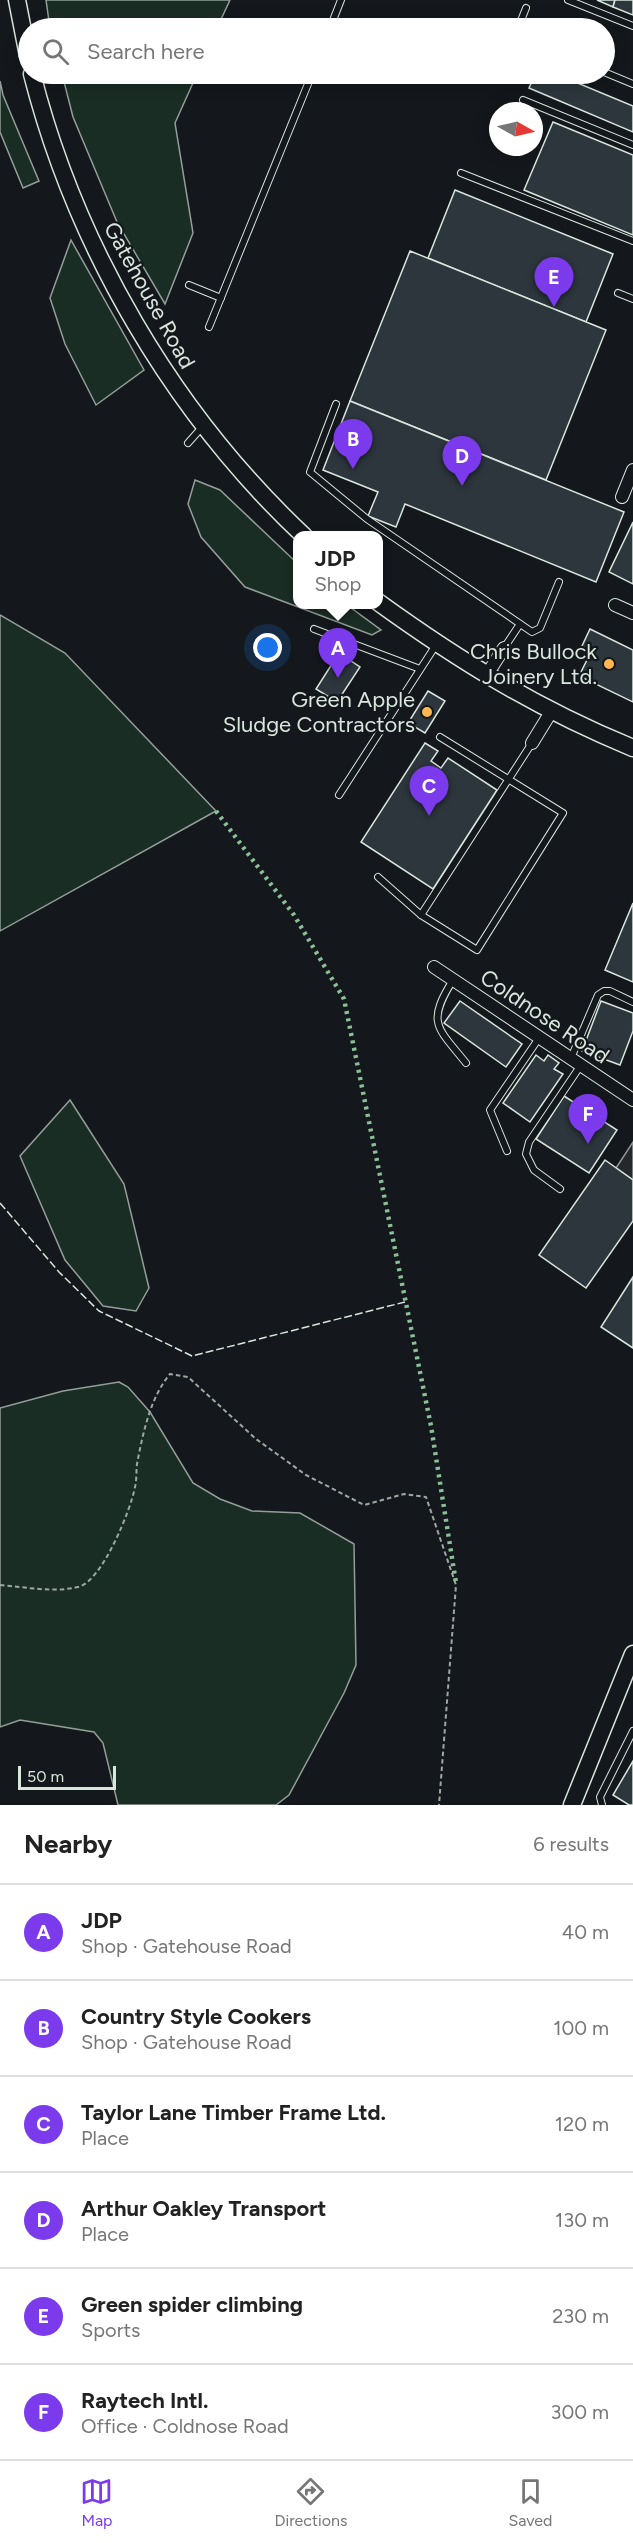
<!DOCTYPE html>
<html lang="en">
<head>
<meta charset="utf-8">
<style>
	body { margin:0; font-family:Figtree,sans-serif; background:#f2f2f2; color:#222 }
	.compass { position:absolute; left:489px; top:102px; width:54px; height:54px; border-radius:50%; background:#fff; box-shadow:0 3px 15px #0003; rotate:98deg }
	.scale { position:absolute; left:18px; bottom:15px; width:98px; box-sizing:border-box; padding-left:6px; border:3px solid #d8e6dc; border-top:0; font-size:16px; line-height:21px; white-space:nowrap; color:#d8e6dc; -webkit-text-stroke:4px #14181c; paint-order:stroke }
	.you { position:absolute; left:268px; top:648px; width:21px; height:21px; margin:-15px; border:4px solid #fff; border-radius:50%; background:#1a73e8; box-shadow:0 0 0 9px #1a73e833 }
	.badge { display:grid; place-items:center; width:39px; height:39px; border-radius:50%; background:#7c3aed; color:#fff; font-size:20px; font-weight:700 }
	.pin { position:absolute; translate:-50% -50px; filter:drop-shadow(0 2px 3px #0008) }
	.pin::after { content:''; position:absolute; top:32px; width:21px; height:18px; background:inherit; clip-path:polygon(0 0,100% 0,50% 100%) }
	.popup { position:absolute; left:293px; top:531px; width:90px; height:78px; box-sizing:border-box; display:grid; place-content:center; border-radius:12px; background:#fff; filter:drop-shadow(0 2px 4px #0005); font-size:20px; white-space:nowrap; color:#767676 }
	.popup b { font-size:22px; color:#222 }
	.popup::after { content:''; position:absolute; left:50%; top:100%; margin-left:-12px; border:12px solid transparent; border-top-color:#fff }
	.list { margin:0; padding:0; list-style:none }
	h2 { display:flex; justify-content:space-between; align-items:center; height:78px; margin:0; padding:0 24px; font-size:26px }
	h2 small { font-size:20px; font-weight:400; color:#767676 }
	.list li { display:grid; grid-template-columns:39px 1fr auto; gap:18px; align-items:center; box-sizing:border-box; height:96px; padding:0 24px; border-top:2px solid #e0e0e0 }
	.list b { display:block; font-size:22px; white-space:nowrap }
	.list p { margin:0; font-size:20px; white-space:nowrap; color:#767676 }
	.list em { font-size:20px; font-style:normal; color:#767676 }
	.icon { flex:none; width:33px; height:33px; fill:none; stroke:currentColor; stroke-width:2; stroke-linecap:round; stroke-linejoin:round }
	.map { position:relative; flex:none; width:633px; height:1805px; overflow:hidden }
	.search { position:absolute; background:#fff; box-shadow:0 3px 15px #0003; left:18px; right:18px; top:18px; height:66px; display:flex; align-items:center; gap:15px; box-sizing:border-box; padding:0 21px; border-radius:33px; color:#767676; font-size:22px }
	.sheet { height:654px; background:#fff }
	nav { display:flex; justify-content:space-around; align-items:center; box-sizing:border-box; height:84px; border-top:2px solid #e0e0e0; background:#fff; font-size:16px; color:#767676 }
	nav a { display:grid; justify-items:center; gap:3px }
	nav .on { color:#7c3aed }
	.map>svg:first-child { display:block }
	.green { fill:#1a2d24; stroke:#939e99; stroke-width:1.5 }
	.parking { fill:#24282b; stroke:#939e99; stroke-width:1.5 }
	.building { fill:#2c363c; stroke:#d8e6dc; stroke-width:1.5 }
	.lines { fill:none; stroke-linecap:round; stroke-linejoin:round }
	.lane-casing { stroke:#d8e6dc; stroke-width:8 }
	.street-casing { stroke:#d8e6dc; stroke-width:14 }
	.secondary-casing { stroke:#d8e6dc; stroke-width:19 }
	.path { stroke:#9da8a2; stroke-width:2; stroke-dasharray:4.5 3; stroke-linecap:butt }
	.lane { stroke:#14181c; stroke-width:6 }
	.street { stroke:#14181c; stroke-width:12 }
	.secondary { stroke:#14181c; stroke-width:16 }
	.hedge { stroke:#8ac095; stroke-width:4.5; stroke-dasharray:3 4.5; stroke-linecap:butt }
	.fence { stroke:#d8e6dc; stroke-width:1.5; stroke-dasharray:8 3; stroke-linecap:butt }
	.poi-dot { fill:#ffb74d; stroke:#14181c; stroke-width:2 }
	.labels { text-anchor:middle; stroke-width:4.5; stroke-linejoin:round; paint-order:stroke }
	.street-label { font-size:22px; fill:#d8e6dc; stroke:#14181c }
	.poi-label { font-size:22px; fill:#d8e6dc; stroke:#14181c; text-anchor:end }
</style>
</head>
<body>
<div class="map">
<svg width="633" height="1805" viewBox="0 0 633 1805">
	<rect width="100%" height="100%" fill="#14181c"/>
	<g class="green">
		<polygon points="46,0 230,0 217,28 50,28"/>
		<polygon points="62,74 197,74 175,123 193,233 165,304 117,222 73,117"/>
		<polygon points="0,81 3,95 39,181 23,188 0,132"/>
		<polygon points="71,240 144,370 96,405 65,344 50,298"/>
		<polygon points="195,480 220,490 297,563 298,604 347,605 381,630 372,635 245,587 201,537 188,504"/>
		<polygon points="0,615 65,653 216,811 0,931"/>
		<polygon points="70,1100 124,1184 149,1288 136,1311 103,1306 65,1260 20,1156"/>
		<polygon points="119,1382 128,1387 150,1412 193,1483 220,1499 252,1511 300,1513 354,1544 356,1665 344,1693 289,1795 276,1805 118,1805 103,1743 94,1732 20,1720 0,1727 0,1408 63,1391"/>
	</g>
	<polygon class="parking" points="633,1142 633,1180 616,1168"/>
	<g class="building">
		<polygon points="597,0 615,0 613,7"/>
		<polygon points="615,0 633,0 633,15 613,7"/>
		<polygon points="535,74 556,74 633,106 633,132 529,88"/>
		<polygon points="553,122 633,155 633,235 524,190"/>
		<polygon points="455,190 613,254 586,322 428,258"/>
		<polygon points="410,251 606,330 546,480 350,401"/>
		<polygon points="350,401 624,512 596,582 405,504 396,527 368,516 378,492 323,470"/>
		<polygon points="633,522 633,584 609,572"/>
		<polygon points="590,629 633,650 633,702 579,676 591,652 581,648"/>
		<polygon points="339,653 360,667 337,702 316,689"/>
		<polygon points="428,691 445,701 425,733 408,723"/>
		<polygon points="425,743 438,751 431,761 441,768 448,758 497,790 433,889 361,842"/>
		<polygon points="633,903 633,982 605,970"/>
		<polygon points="460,1001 522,1044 506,1067 444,1023"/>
		<polygon points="601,1001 633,1013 633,1031 620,1065 582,1051"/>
		<polygon points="536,1055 544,1061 548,1055 559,1063 554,1069 563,1074 530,1122 503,1103"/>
		<polygon points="564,1096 617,1130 589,1173 536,1139"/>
		<polygon points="605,1160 633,1180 633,1221 586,1288 539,1255"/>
		<polygon points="633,1277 633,1348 601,1327"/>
		<polygon points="633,1761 633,1805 629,1805 613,1795"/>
	</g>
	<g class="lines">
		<g class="lane-casing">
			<g id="lane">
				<polyline points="568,0 633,26"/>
				<polyline points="330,28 341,0"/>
				<polyline points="518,28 526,8"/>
				<polyline points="604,72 633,84"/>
				<polyline points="523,100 633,145"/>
				<polyline points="461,173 633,241"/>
				<polyline points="189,285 221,298"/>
				<polyline points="618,293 633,299"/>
				<polyline points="209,327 312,74"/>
				<polyline points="336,404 310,472 367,519 532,632 540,628 559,582"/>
				<polyline points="188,443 204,425"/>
				<polyline points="314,629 420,669"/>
				<polyline points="504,648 520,624"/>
				<polyline points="339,795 436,645"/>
				<polyline points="378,877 421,915 477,950 563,813 440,737"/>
				<polyline points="421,915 532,743"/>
				<path d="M453 980C426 1023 437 1027 466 1063"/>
				<polyline points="571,1058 598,995 604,991 610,991 633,1002"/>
				<polyline points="507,1151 490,1110 539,1038"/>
				<polyline points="560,1189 534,1170 526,1154 529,1142 581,1065"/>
				<polyline points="602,1805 600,1797 633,1731"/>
			</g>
		</g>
		<g class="street-casing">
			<g id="street">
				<polyline points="622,497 633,470"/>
				<polyline points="615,605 633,613"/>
				<polyline points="486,676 504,648"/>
				<polyline points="532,743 551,712"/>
				<polyline points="434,967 633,1100"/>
			</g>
		</g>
		<g class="secondary-casing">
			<g id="secondary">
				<polyline points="17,0 28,56"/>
				<path d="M32 74C76 247 173 413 304 536"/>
				<path d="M378 602C461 662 538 709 633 748"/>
				<polyline points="572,1805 633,1654"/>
			</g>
		</g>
		<path class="path" d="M0 1585C26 1587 52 1593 78 1587 102 1582 131 1509 135 1487 137 1479 136 1471 137 1464 143 1433 150 1398 170 1374L188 1377 256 1439 306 1475 364 1505 404 1494 426 1497 456 1585 439 1805"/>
		<use href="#lane" class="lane"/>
		<use href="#street" class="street"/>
		<use href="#secondary" class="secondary"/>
		<polyline class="hedge" points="216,811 294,915 344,999 431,1426 456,1583"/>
		<polyline class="fence" points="0,1203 59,1272 99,1311 192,1356 405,1302"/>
	</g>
	<g class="poi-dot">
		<circle cx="609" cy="664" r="6"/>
		<circle cx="427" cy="712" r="6"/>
	</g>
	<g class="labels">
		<g class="street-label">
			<text transform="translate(150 295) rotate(61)" y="8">Gatehouse Road</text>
			<text transform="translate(545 1016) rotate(34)" y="8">Coldnose Road</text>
		</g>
		<g class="poi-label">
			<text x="597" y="659">Chris Bullock<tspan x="597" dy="25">Joinery Ltd.</tspan></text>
			<text x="415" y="707">Green Apple<tspan x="415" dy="25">Sludge Contractors</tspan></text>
		</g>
	</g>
</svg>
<svg class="compass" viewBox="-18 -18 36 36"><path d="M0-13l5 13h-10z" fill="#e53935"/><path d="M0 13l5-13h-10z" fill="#767676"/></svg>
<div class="scale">50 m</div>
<div class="you"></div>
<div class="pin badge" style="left:338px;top:678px">A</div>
<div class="popup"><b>JDP</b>Shop</div>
<div class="pin badge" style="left:353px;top:469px">B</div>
<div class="pin badge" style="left:429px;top:816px">C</div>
<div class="pin badge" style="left:462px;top:486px">D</div>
<div class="pin badge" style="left:554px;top:307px">E</div>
<div class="pin badge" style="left:588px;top:1144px">F</div>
<div class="search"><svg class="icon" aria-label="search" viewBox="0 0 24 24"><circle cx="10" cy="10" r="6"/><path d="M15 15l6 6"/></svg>Search here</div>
</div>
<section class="sheet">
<h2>Nearby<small>6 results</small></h2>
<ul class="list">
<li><span class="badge">A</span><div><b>JDP</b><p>Shop · Gatehouse Road</p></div><em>40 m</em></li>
<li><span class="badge">B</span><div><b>Country Style Cookers</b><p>Shop · Gatehouse Road</p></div><em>100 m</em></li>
<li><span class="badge">C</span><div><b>Taylor Lane Timber Frame Ltd.</b><p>Place</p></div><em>120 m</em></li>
<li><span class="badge">D</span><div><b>Arthur Oakley Transport</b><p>Place</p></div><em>130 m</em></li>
<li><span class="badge">E</span><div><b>Green spider climbing</b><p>Sports</p></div><em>230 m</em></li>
<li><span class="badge">F</span><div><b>Raytech Intl.</b><p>Office · Coldnose Road</p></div><em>300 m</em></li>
</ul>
</section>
<nav>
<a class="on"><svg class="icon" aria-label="map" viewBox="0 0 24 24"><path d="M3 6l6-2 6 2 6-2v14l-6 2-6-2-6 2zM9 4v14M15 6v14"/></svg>Map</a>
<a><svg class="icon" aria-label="directions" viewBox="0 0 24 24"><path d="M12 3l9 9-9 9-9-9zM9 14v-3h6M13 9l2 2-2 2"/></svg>Directions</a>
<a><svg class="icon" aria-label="saved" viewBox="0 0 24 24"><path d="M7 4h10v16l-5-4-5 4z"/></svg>Saved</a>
</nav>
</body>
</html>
